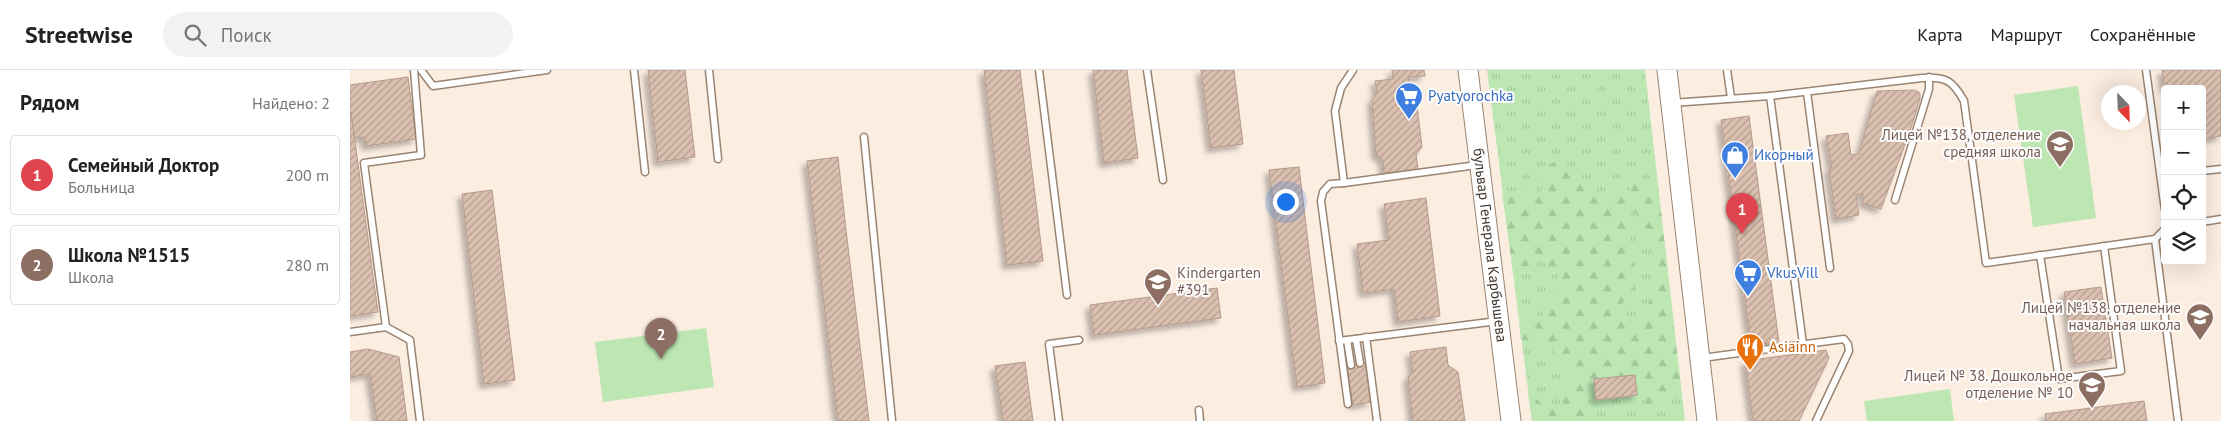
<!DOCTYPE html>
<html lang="ru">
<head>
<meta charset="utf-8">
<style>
	body { margin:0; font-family:"PT Sans",sans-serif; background:#f2f2f2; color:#222 }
	.controls { position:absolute; right:15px; top:15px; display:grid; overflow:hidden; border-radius:5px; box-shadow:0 5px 20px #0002 }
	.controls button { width:45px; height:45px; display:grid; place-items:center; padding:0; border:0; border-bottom:1px solid #e0e0e0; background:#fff; color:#222; font:25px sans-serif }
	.compass { position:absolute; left:1751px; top:15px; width:45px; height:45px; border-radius:50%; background:#fff; box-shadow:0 5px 20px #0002; rotate:157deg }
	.you { position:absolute; left:935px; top:131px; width:18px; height:18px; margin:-12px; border:4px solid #fff; border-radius:50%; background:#1a73e8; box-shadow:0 0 0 8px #1a73e833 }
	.badge { display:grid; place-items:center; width:32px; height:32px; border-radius:50%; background:#2563eb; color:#fff; font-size:16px; font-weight:700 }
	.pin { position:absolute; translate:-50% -41px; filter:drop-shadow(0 1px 2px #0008) }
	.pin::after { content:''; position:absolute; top:26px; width:18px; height:15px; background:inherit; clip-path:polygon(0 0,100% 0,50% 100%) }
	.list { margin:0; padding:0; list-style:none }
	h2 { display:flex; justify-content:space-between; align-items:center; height:65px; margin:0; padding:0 20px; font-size:21px }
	h2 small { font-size:16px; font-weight:400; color:#767676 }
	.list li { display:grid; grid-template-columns:32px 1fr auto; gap:15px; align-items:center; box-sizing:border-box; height:80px; margin:0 10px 10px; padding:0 10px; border:1px solid #e0e0e0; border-radius:5px }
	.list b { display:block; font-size:19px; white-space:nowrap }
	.list p { margin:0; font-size:16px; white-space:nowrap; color:#767676 }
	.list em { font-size:16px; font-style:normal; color:#767676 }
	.icon { flex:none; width:28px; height:28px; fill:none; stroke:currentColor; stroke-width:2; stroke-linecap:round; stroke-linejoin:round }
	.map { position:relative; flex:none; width:1871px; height:351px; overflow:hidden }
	header { display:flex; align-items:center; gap:30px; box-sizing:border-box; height:70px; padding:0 25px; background:#fff; border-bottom:1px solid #e0e0e0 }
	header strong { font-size:24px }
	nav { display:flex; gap:28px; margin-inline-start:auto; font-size:18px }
	.search { width:350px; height:45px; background:#f2f2f2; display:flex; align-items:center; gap:12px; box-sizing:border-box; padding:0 18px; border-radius:28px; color:#767676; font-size:19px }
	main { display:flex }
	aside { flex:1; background:#fff }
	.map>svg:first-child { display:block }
	.grass { fill:url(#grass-tufts) }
	.forest { fill:url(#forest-firs); fill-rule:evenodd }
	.garden { fill:#bce7b3 }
	.building { fill:url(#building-hatch); stroke:#b59b8c; filter:url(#shadow) }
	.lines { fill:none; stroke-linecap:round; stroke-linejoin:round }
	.lane-casing { stroke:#9a8472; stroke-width:9 }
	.secondary-casing { stroke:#9a8472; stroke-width:21 }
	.lane { stroke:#fff; stroke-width:6 }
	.secondary { stroke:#fff; stroke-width:19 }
	.labels { text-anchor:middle; stroke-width:4; stroke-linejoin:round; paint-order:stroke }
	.shop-label { font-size:15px; fill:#366cbe; stroke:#fdfdfd; text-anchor:start }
	.education-label { font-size:15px; fill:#785e54; stroke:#fdfdfd; text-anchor:end }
	.street-label { font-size:15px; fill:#41372f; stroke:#fdfdfd }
	.food-label { font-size:15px; fill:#c56008; stroke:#fdfdfd; text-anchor:start }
</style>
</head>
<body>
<header>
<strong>Streetwise</strong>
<div class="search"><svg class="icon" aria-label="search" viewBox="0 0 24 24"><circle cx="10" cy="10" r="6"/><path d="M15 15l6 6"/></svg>Поиск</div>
<nav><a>Карта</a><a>Маршрут</a><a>Сохранённые</a></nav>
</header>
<main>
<aside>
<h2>Рядом<small>Найдено: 2</small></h2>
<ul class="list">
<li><span class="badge" style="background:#e0444e">1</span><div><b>Семейный Доктор</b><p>Больница</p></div><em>200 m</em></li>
<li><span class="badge" style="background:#8d6e63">2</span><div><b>Школа №1515</b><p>Школа</p></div><em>280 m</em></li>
</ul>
</aside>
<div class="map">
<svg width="1871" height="351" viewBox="0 0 1871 351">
	<defs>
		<pattern id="grass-tufts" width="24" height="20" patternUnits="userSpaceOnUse" patternTransform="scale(1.25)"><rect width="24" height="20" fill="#bce7b3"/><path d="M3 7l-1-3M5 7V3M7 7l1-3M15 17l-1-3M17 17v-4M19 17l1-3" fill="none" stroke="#a3c79a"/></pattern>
		<pattern id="forest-firs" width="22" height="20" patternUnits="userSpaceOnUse" patternTransform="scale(1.25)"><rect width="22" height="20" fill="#bce7b3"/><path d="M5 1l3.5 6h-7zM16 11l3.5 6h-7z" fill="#a3c79a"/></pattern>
		<pattern id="building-hatch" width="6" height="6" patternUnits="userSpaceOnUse" patternTransform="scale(1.25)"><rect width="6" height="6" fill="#dbc0b0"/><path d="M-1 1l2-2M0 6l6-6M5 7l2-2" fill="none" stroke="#b39d90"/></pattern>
		<filter id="shadow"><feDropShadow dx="-4.5" dy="4.5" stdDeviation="2.5" flood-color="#0004"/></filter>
	</defs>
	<rect width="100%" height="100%" fill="#fcede1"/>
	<polygon class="grass" points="1137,0 1295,0 1335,351 1182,351"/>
	<path class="forest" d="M1211 88 1258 133 1276 124 1286 107 1308 116 1331 320 1304 326 1308 351H1297L1293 324 1280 311 1244 309 1236 319 1244 351H1182L1178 323H1182L1193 336 1207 338 1221 308 1197 272 1171 270 1169 254 1191 247 1205 227 1208 204 1191 191 1163 202 1152 123 1170 120 1191 128 1193 98ZM1285 141 1309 202 1297 214 1300 231 1296 248H1276L1271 235 1286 215 1279 149Z"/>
	<g class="garden">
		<polygon points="1728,16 1746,148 1683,157 1664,25"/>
		<polygon points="356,258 364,317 253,332 245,272"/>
		<polygon points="1600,319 1604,351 1517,351 1514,331"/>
	</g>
	<g class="building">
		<polygon points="298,0 335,0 345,87 308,92"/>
		<polygon points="634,0 670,0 693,191 657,195"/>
		<polygon points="743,0 777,0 788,88 754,93"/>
		<polygon points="851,0 884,0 893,74 861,78"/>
		<polygon points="1042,0 1074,0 1075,6 1058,7 1060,21 1066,27 1072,77 1066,84 1068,100 1034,103 1033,90 1026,84 1022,31 1027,23 1025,11 1043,9"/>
		<polygon points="1812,0 1871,0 1871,66 1852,69 1852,19 1815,19"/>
		<polygon points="58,7 66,69 16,76 15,67 4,68 0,43 0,15"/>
		<polygon points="1565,20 1570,23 1570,29 1560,61 1531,139 1513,133 1513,124 1506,125 1509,145 1486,149 1479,99 1482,98 1476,66 1498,63 1501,85 1509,84 1527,21"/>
		<polygon points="1,42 28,242 0,246 0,43"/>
		<polygon points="1399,46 1429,272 1401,275 1371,50"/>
		<polygon points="488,87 496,160 519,351 488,351 457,91"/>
		<polygon points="949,97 975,313 947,317 919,100"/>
		<polygon points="142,120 165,310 134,314 112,124"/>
		<polygon points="1076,128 1090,246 1048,252 1044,219 1013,223 1007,174 1039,170 1034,134"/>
		<polygon points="1751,217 1762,288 1725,294 1714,222"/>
		<polygon points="867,218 871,248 744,265 740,235"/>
		<polygon points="1096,277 1098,295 1108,302 1115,351 1063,351 1058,307 1063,302 1060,282"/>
		<polygon points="18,279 49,287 57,351 27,351 20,304 0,307 0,282"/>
		<polygon points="1476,280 1479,288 1449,351 1403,351 1395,291"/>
		<polygon points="675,292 683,351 653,351 645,296"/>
		<polygon points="1015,293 1021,332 1003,335 997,295"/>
		<polygon points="1285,305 1287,325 1246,330 1244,309"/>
		<polygon points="1794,331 1797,351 1696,351 1695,344"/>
	</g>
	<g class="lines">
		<g class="lane-casing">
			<g id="lane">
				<polyline points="64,0 71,85 14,93 36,257 60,270 70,351"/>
				<polyline points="71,0 83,16 197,0"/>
				<polyline points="284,0 295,102"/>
				<polyline points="359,0 368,89"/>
				<polyline points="689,0 717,225"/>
				<polyline points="797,0 813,110"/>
				<polyline points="1377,0 1381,28"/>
				<polyline points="1796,0 1815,140"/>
				<polyline points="1457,22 1480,198"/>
				<polyline points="1420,26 1453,274"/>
				<path d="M1322 33 1420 26 1572 8C1596 6 1603 11 1614 31L1636 193 1805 169 1815 159"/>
				<polyline points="514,67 542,351"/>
				<polyline points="1852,101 1871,99"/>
				<polyline points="994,113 1127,95"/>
				<polyline points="1545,130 1579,19 1579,7"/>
				<polyline points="1852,152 1871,149"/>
				<polyline points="1805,169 1828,351"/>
				<polyline points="1690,185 1709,309 1771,301 1754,176"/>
				<polyline points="0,262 36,257"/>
				<polyline points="1016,267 1027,351"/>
				<polyline points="1006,269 1010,293"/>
				<polyline points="997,270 1001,295"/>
				<polyline points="989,271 1148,251"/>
				<polyline points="1352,288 1494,269 1498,274 1499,281 1466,351"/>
				<polyline points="998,334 971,131 973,122 980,114 994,113 985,41 991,18 1003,0"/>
				<polyline points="849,340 850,351"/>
				<polyline points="709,351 699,274 729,270"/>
			</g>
		</g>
		<g class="secondary-casing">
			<g id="secondary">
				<polyline points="1118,0 1161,351"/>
				<polyline points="1317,0 1357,351"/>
			</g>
		</g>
		<use href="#lane" class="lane"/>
		<use href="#secondary" class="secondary"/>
	</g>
	<defs>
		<g id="supermarket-pin" transform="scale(1.4375)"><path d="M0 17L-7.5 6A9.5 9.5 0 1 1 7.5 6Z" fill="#3f7fe0" stroke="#fdfdfd"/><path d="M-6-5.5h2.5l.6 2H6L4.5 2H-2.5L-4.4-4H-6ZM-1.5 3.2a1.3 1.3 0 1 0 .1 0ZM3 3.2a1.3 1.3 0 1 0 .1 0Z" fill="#fff"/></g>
		<g id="school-pin" transform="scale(1.4375)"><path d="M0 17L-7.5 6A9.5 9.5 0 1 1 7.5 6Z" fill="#8d6e63" stroke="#fdfdfd"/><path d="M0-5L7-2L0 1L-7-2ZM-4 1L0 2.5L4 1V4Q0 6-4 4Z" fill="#fff"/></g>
		<g id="shop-pin" transform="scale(1.4375)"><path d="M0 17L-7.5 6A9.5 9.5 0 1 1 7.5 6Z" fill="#3f7fe0" stroke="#fdfdfd"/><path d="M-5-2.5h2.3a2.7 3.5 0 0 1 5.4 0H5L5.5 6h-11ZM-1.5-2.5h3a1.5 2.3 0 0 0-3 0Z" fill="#fff"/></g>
		<g id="restaurant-pin" transform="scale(1.4375)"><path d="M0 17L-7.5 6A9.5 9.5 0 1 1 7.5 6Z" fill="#e8710a" stroke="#fdfdfd"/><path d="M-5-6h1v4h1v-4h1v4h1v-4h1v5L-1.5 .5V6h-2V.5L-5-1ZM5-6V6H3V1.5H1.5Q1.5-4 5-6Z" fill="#fff"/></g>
	</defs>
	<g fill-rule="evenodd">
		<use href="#supermarket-pin" x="1059" y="26"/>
		<use href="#school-pin" x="1710" y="74"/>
		<use href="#shop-pin" x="1385" y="85"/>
		<use href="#supermarket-pin" x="1398" y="203"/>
		<use href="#school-pin" x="808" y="212"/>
		<use href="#school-pin" x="1850" y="247"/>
		<use href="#restaurant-pin" x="1400" y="277"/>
		<use href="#school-pin" x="1742" y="315"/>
	</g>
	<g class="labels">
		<g class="shop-label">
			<text x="1078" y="31">Pyatyorochka</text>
			<text x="1404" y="90">Икорный</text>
			<text x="1417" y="208">VkusVill</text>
		</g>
		<g class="education-label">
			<text x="1691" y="70">Лицей №138, отделение<tspan x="1691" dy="17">средняя школа</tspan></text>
			<text x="827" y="208" text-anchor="start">Kindergarten<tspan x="827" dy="17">#391</tspan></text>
			<text x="1831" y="243">Лицей №138, отделение<tspan x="1831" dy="17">начальная школа</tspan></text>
			<text x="1723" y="311">Лицей № 38. Дошкольное<tspan x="1723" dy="17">отделение № 10</tspan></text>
		</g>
		<g class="street-label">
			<text transform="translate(1140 175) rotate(83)" y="5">бульвар Генерала Карбышева</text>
		</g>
		<g class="food-label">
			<text x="1419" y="282">Asiainn</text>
		</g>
	</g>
</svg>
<div class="controls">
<button>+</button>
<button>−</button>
<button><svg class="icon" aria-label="locate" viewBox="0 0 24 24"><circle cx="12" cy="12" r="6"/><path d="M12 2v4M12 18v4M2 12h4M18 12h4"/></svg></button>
<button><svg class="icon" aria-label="layers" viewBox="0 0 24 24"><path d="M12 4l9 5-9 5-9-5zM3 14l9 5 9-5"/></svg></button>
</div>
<svg class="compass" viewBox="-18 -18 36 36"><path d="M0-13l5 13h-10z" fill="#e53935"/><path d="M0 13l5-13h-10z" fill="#767676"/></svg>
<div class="you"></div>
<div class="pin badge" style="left:1392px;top:164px;background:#e0444e">1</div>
<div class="pin badge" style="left:311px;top:289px;background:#8d6e63">2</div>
</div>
</main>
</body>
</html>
